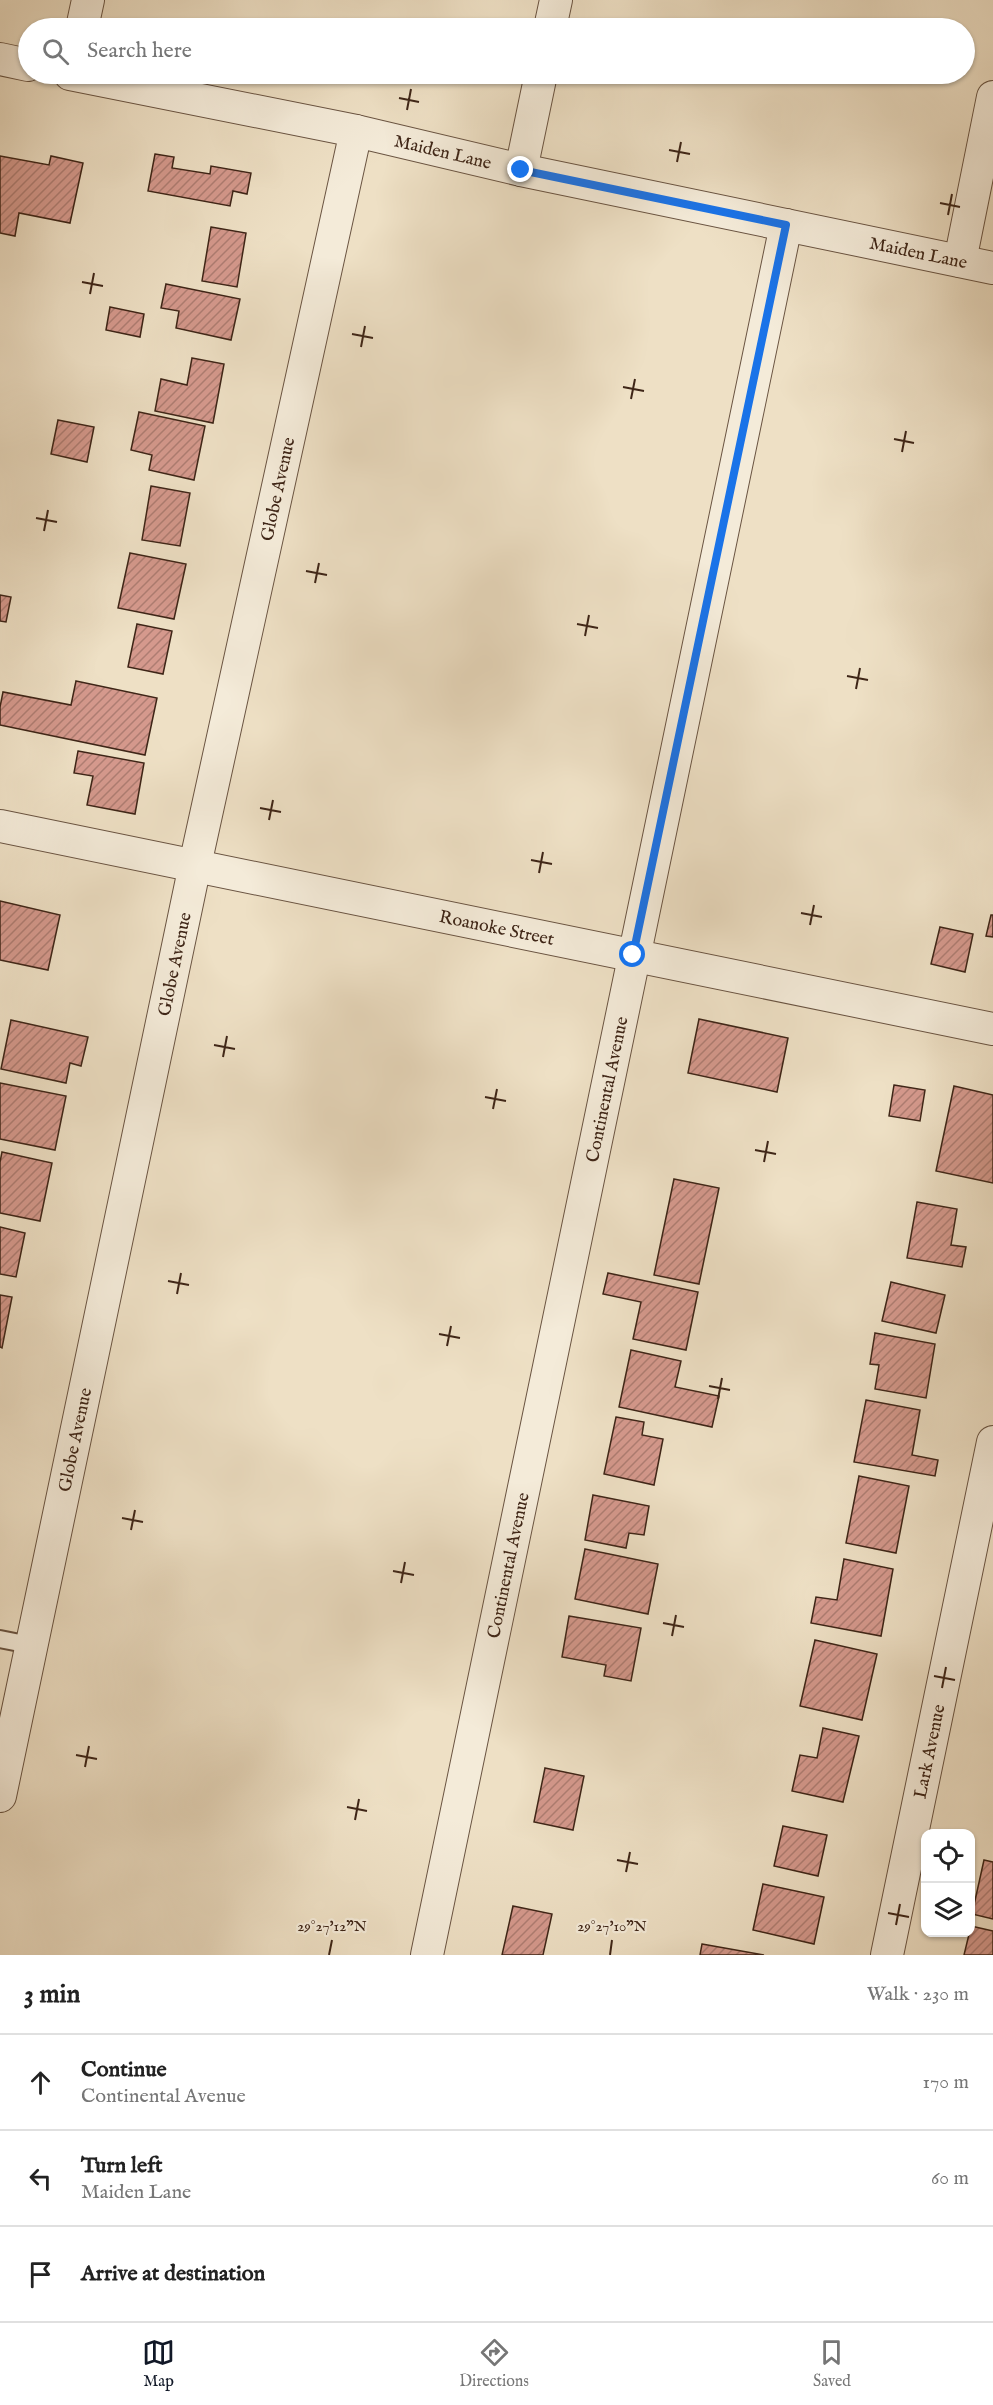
<!DOCTYPE html>
<html lang="en">
<head>
<meta charset="utf-8">
<style>
	body { margin:0; font-family:"IM FELL English",serif; background:#f6f6f6; color:#222 }
	.controls { position:absolute; right:18px; bottom:18px; display:grid; overflow:hidden; border-radius:12px; box-shadow:0 2px 4px #0004 }
	.controls button { width:54px; height:54px; display:grid; place-items:center; padding:0; border:0; border-bottom:2px solid #e0e0e0; background:#fff; color:#222; font:30px sans-serif }
	.stop { position:absolute; width:18px; height:18px; margin:-14px; border:4px solid #1a73e8; border-radius:50%; background:#fff }
	.stop.end { background:#1a73e8; border-color:#fff; box-shadow:0 2px 6px #0008 }
	.list { margin:0; padding:0; list-style:none }
	h2 { display:flex; justify-content:space-between; align-items:center; height:78px; margin:0; padding:0 24px; font-size:26px }
	h2 small { font-size:20px; font-weight:400; color:#767676 }
	.list li { display:grid; grid-template-columns:39px 1fr auto; gap:18px; align-items:center; box-sizing:border-box; height:96px; padding:0 24px; border-top:2px solid #e0e0e0 }
	.list b { display:block; font-size:22px; white-space:nowrap }
	.list p { margin:0; font-size:20px; white-space:nowrap; color:#767676 }
	.list em { font-size:20px; font-style:normal; color:#767676 }
	.icon { flex:none; width:33px; height:33px; fill:none; stroke:currentColor; stroke-width:2; stroke-linecap:round; stroke-linejoin:round }
	.map { position:relative; flex:none; width:993px; height:1955px; overflow:hidden }
	.search { position:absolute; background:#fff; box-shadow:0 2px 4px #0004; left:18px; right:18px; top:18px; height:66px; display:flex; align-items:center; gap:15px; box-sizing:border-box; padding:0 21px; border-radius:33px; color:#767676; font-size:22px }
	.sheet { height:366px; background:#fff }
	nav { display:flex; justify-content:space-around; align-items:center; box-sizing:border-box; height:84px; border-top:2px solid #e0e0e0; background:#fff; font-size:16px; color:#767676 }
	nav a { display:grid; justify-items:center; gap:3px }
	nav .on { color:#111827 }
	.map>svg:first-child { display:block }
	.building { fill:url(#building-hatch); stroke:#3e2517; stroke-width:1.5 }
	.lines { fill:none; stroke-linecap:round; stroke-linejoin:round }
	.service-casing { stroke:#6a5442; stroke-width:20 }
	.minor-casing { stroke:#6a5442; stroke-width:34 }
	.service { stroke:#f4ebd9; stroke-width:16 }
	.minor { stroke:#f4ebd9; stroke-width:32 }
	.route { stroke:#1a73e8; stroke-width:8 }
	.ticks { fill:none; stroke:#3e2517; stroke-width:2 }
	.labels { text-anchor:middle; stroke-width:4.5; stroke-linejoin:round; paint-order:stroke }
	.street-label { font-size:18px; fill:#3e2517; stroke:#f4ebd9 }
	.ticks-label { font-size:15px; text-anchor:middle; fill:#3e2517; stroke:#f4ebd9; stroke-width:4.5; stroke-linejoin:round; paint-order:stroke }
</style>
</head>
<body>
<div class="map">
<svg width="993" height="1955" viewBox="0 0 993 1955">
	<defs>
		<pattern id="building-hatch" width="6" height="6" patternUnits="userSpaceOnUse" patternTransform="scale(1.5)"><rect width="6" height="6" fill="#d5998d"/><path d="M-1 1l2-2M0 6l6-6M5 7l2-2" fill="none" stroke="#ae7d72"/></pattern>
	</defs>
	<rect width="100%" height="100%" fill="#eee0c5"/>
	<filter id="stains"><feTurbulence type="fractalNoise" baseFrequency=".00333" numOctaves="4"/><feColorMatrix values="0 0 0 0 .2 0 0 0 0 .09 0 0 0 0 .02 0 0 0 .5 -.17"/></filter>
	<radialGradient id="worn" r=".72"><stop offset=".6" stop-color="#630" stop-opacity="0"/><stop offset="1" stop-color="#630" stop-opacity=".3"/></radialGradient>
	<g class="building">
		<polygon points="155,154 174,157 172,168 210,174 211,166 251,173 247,194 233,191 230,206 148,191"/>
		<polygon points="0,156 49,165 51,156 83,163 70,223 19,213 15,236 0,233"/>
		<polygon points="211,227 246,233 237,287 202,281"/>
		<polygon points="166,284 240,299 231,340 176,328 179,311 161,308"/>
		<polygon points="110,307 144,314 140,337 106,330"/>
		<polygon points="192,358 224,364 213,423 155,411 161,379 187,385"/>
		<polygon points="139,412 205,426 194,480 149,470 152,455 131,450"/>
		<polygon points="58,420 94,427 87,462 51,454"/>
		<polygon points="151,486 190,493 180,546 142,540"/>
		<polygon points="130,553 186,564 174,619 118,608"/>
		<polygon points="0,595 11,597 6,622 0,621"/>
		<polygon points="137,624 172,631 163,674 128,667"/>
		<polygon points="76,681 157,698 145,755 0,725 0,707 3,692 71,705"/>
		<polygon points="78,751 144,763 135,814 87,805 93,776 74,773"/>
		<polygon points="0,901 60,915 48,970 0,960"/>
		<polygon points="991,915 993,915 993,937 986,936"/>
		<polygon points="940,927 973,934 965,972 931,964"/>
		<polygon points="699,1019 788,1038 777,1092 688,1073"/>
		<polygon points="11,1020 88,1037 81,1066 70,1063 66,1083 1,1069"/>
		<polygon points="0,1083 66,1096 55,1150 0,1139"/>
		<polygon points="894,1085 925,1090 920,1121 889,1116"/>
		<polygon points="954,1086 993,1095 993,1183 936,1171"/>
		<polygon points="2,1152 52,1163 40,1221 0,1213 0,1162"/>
		<polygon points="674,1179 719,1188 699,1284 654,1275"/>
		<polygon points="917,1202 957,1209 951,1245 966,1247 962,1267 907,1258"/>
		<polygon points="0,1227 25,1233 16,1277 0,1274"/>
		<polygon points="608,1273 698,1292 686,1350 633,1339 641,1302 603,1294"/>
		<polygon points="891,1282 945,1295 936,1333 882,1321"/>
		<polygon points="0,1295 12,1297 2,1348 0,1347"/>
		<polygon points="875,1333 935,1344 926,1398 875,1389 879,1365 870,1364"/>
		<polygon points="631,1350 681,1361 675,1387 719,1396 712,1427 619,1407"/>
		<polygon points="866,1400 920,1410 912,1455 938,1460 935,1476 854,1462"/>
		<polygon points="616,1417 644,1422 642,1435 663,1439 654,1485 604,1474"/>
		<polygon points="859,1476 909,1486 896,1553 846,1543"/>
		<polygon points="593,1495 649,1506 644,1535 629,1533 626,1548 585,1540"/>
		<polygon points="585,1549 658,1564 648,1614 575,1599"/>
		<polygon points="844,1559 893,1569 881,1636 811,1623 816,1597 837,1600"/>
		<polygon points="569,1616 641,1628 631,1681 604,1676 606,1665 562,1657"/>
		<polygon points="815,1640 877,1654 862,1720 800,1706"/>
		<polygon points="823,1728 859,1736 843,1802 792,1791 800,1755 817,1758"/>
		<polygon points="545,1768 584,1776 573,1830 534,1822"/>
		<polygon points="783,1826 827,1835 818,1876 774,1866"/>
		<polygon points="984,1860 993,1862 993,1919 972,1914"/>
		<polygon points="763,1884 824,1897 814,1944 753,1930"/>
		<polygon points="513,1906 552,1914 543,1955 502,1955"/>
		<polygon points="971,1926 993,1931 993,1955 964,1955"/>
		<polygon points="702,1944 764,1955 700,1955"/>
	</g>
	<g class="lines">
		<g class="service-casing">
			<polyline id="service" points="0,1639 30,1645"/>
		</g>
		<g class="minor-casing">
			<g id="minor">
				<polyline points="82,28 88,0"/>
				<polyline points="550,28 556,0"/>
				<polyline points="0,59 28,65"/>
				<path id="s1" d="M70 74 356 131 521 170 993 268"/>
				<polyline points="521,170 541,74"/>
				<polyline points="960,261 993,97"/>
				<path id="s2" d="M0 826 993 1029"/>
				<path id="s3" d="M0 1796 195 865 356 131"/>
				<path id="s4" d="M427 1955 786 225"/>
				<path id="s5" d="M887 1955 993 1442"/>
			</g>
		</g>
		<use href="#service" class="service"/>
		<use href="#minor" class="minor"/>
	</g>
	<g class="lines">
		<polyline class="route" points="521,170 786,225 633,955"/>
	</g>
	<path class="ticks" d="M399 98 419 102M407 110 411 89M669 150 690 154M677 162 681 142M940 203 960 207M948 215 952 194M82 282 103 286M90 294 94 273M352 334 373 338M361 347 365 326M623 387 644 391M631 399 635 379M894 439 914 443M902 452 906 431M36 518 57 522M44 531 48 510M306 571 327 575M315 583 319 563M577 624 598 628M585 636 589 615M847 676 868 680M856 689 860 668M260 808 281 812M269 820 273 800M531 860 552 864M539 873 543 852M801 913 822 917M810 925 814 905M214 1045 235 1049M223 1057 227 1036M485 1097 506 1101M493 1109 497 1089M755 1150 776 1154M764 1162 768 1141M168 1281 189 1285M177 1294 181 1273M439 1334 460 1338M447 1346 451 1326M709 1386 730 1390M718 1399 722 1378M122 1518 143 1522M131 1530 135 1510M393 1571 414 1575M401 1583 405 1562M663 1623 684 1627M672 1636 676 1615M934 1676 955 1680M942 1688 946 1667M76 1755 97 1759M85 1767 89 1746M347 1807 367 1811M355 1820 359 1799M617 1860 638 1864M626 1872 630 1852M888 1913 909 1917M896 1925 900 1904M329 1955 332 1940M610 1955 612 1940"/>
	<g class="labels">
		<g class="street-label">
			<text dy="6" stroke="none"><textPath href="#s1" startOffset="381">Maiden Lane</textPath></text>
			<text dy="6" stroke="none"><textPath href="#s1" startOffset="867">Maiden Lane</textPath></text>
			<text dy="6" stroke="none"><textPath href="#s3" startOffset="1336">Globe Avenue</textPath></text>
			<text dy="6" stroke="none"><textPath href="#s2" startOffset="507">Roanoke Street</textPath></text>
			<text dy="6" stroke="none"><textPath href="#s3" startOffset="850">Globe Avenue</textPath></text>
			<text dy="6" stroke="none"><textPath href="#s4" startOffset="884">Continental Avenue</textPath></text>
			<text dy="6" stroke="none"><textPath href="#s3" startOffset="364">Globe Avenue</textPath></text>
			<text dy="6" stroke="none"><textPath href="#s4" startOffset="398">Continental Avenue</textPath></text>
			<text dy="6" stroke="none"><textPath href="#s5" startOffset="208">Lark Avenue</textPath></text>
		</g>
	</g>
	<g class="ticks-label">
		<text x="332" y="1931">29°27'12"N</text>
		<text x="612" y="1931">29°27'10"N</text>
	</g>
	<rect width="100%" height="100%" filter="url(#stains)"/>
	<rect width="100%" height="100%" fill="url(#worn)"/>
</svg>
<div class="controls">
<button><svg class="icon" aria-label="locate" viewBox="0 0 24 24"><circle cx="12" cy="12" r="6"/><path d="M12 2v4M12 18v4M2 12h4M18 12h4"/></svg></button>
<button><svg class="icon" aria-label="layers" viewBox="0 0 24 24"><path d="M12 4l9 5-9 5-9-5zM3 14l9 5 9-5"/></svg></button>
</div>
<div class="stop" style="left:633px;top:955px"></div>
<div class="stop end" style="left:521px;top:170px"></div>
<div class="search"><svg class="icon" aria-label="search" viewBox="0 0 24 24"><circle cx="10" cy="10" r="6"/><path d="M15 15l6 6"/></svg>Search here</div>
</div>
<section class="sheet">
<h2>3 min<small>Walk · 230 m</small></h2>
<ul class="list">
<li><svg class="icon" aria-label="ahead" viewBox="0 0 24 24"><path d="M12 20V5M6 11l6-6 6 6"/></svg><div><b>Continue</b><p>Continental Avenue</p></div><em>170 m</em></li>
<li><svg class="icon" aria-label="left" viewBox="0 0 24 24"><path d="M17 20v-9H6M10 6l-5 5 5 5"/></svg><div><b>Turn left</b><p>Maiden Lane</p></div><em>60 m</em></li>
<li><svg class="icon" aria-label="arrive" viewBox="0 0 24 24"><path d="M6 21V4h12l-3 4 3 4H6"/></svg><div><b>Arrive at destination</b></div></li>
</ul>
</section>
<nav>
<a class="on"><svg class="icon" aria-label="map" viewBox="0 0 24 24"><path d="M3 6l6-2 6 2 6-2v14l-6 2-6-2-6 2zM9 4v14M15 6v14"/></svg>Map</a>
<a><svg class="icon" aria-label="directions" viewBox="0 0 24 24"><path d="M12 3l9 9-9 9-9-9zM9 14v-3h6M13 9l2 2-2 2"/></svg>Directions</a>
<a><svg class="icon" aria-label="saved" viewBox="0 0 24 24"><path d="M7 4h10v16l-5-4-5 4z"/></svg>Saved</a>
</nav>
</body>
</html>
